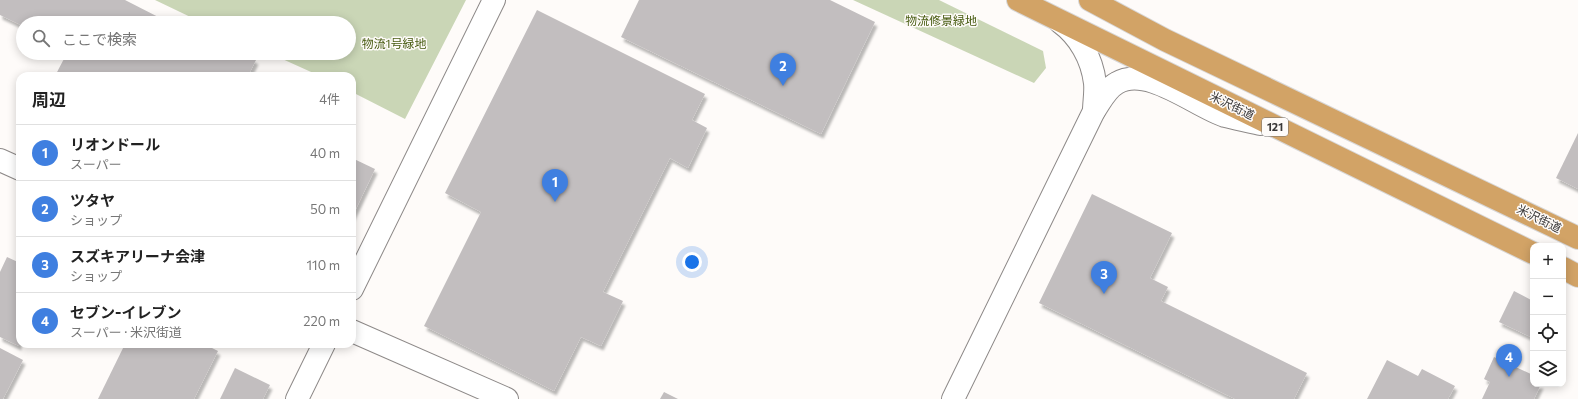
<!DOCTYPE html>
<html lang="ja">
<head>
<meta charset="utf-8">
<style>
	body { margin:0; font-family:Commissioner,"Noto Sans JP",sans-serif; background:#f6f6f6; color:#222 }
	.controls { position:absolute; right:12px; bottom:12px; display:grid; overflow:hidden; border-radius:8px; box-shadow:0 2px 10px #0003 }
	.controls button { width:36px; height:36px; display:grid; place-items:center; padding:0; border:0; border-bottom:1px solid #e0e0e0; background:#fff; color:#222; font:20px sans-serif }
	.you { position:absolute; left:692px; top:262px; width:14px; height:14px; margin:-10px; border:3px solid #fff; border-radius:50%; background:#1a73e8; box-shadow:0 0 0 6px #1a73e833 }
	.badge { display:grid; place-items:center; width:26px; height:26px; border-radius:50%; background:#2563eb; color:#fff; font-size:13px; font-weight:700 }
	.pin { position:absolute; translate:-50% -33px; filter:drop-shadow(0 1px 2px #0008) }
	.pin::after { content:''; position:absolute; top:21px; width:14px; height:12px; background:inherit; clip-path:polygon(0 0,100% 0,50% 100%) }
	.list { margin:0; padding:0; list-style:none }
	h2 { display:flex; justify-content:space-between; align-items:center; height:52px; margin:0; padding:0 16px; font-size:17px }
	h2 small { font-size:13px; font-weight:400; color:#767676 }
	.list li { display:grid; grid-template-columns:26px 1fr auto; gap:12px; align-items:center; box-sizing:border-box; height:56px; padding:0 16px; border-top:1px solid #e0e0e0 }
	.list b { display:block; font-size:15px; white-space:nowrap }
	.list p { margin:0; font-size:13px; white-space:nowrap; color:#767676 }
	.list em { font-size:13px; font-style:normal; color:#767676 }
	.icon { flex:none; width:22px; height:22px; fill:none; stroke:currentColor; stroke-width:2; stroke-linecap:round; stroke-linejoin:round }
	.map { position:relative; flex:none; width:1578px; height:399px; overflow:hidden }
	.search { position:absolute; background:#fff; box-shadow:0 2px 10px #0003; left:16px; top:16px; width:340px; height:44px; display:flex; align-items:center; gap:10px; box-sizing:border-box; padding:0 14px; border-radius:22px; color:#767676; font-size:15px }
	.panel { position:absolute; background:#fff; box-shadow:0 2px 10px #0003; left:16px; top:72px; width:340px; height:276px; border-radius:12px }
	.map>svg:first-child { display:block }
	.green { fill:#cad6b6 }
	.building { fill:#c2bebf; filter:url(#shadow) }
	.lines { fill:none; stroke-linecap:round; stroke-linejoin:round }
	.minor-casing { stroke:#8d8988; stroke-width:24 }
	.tertiary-casing { stroke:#8d8988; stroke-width:24 }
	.trunk-casing { stroke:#d8d7d7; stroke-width:24 }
	.minor { stroke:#fff; stroke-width:22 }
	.tertiary { stroke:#fff; stroke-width:22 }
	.trunk { stroke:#d2a366; stroke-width:22 }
	.labels { text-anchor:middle; stroke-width:3; stroke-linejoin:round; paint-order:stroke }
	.shield { fill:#fefbf9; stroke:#757272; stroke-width:1 }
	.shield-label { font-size:11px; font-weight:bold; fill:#3a3838 }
	.park-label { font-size:12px; fill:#475b10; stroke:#fefbf9 }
	.street-label { font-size:12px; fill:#3a3838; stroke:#fefbf9 }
</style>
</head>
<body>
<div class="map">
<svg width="1578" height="399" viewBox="0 0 1578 399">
	<defs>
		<filter id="shadow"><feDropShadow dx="2.5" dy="4.5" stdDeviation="1" flood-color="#0004"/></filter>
	</defs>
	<rect width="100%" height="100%" fill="#fefbf9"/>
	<g class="green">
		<polygon points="155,0 466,0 405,119 352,92 352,76 320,76 269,53 349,53 349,23 203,23"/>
		<polygon points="853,0 939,0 1043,51 1046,68 1034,83"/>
	</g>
	<g class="building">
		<polygon points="0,0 125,0 170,23 23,23 23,26 0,15"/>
		<polygon points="639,0 830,0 875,22 821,134 621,37"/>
		<polygon points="537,10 705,94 692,120 707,128 688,168 670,158 603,292 623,301 601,346 581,337 554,391 424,326 481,212 445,193"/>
		<polygon points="67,53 243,53 256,60 248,76 55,76"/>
		<polygon points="1578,133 1578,189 1556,178"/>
		<polygon points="352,158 375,169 352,217"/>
		<polygon points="1092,194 1172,233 1150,278 1168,287 1161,301 1307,373 1294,399 1235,399 1039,303"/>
		<polygon points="7,257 20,263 19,346 0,337 0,272"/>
		<polygon points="1514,291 1533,301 1533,338 1499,322"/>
		<polygon points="125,344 204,344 218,351 194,399 98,399"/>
		<polygon points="0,348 23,360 3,399 0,399"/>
		<polygon points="1494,357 1533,375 1533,384 1541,384 1534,399 1482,399 1490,382 1484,379"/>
		<polygon points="1387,360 1418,376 1422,369 1455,386 1448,399 1367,399"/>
		<polygon points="235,368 270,385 263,399 220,399"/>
		<polygon points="664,392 678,399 660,399"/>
	</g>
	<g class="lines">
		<g class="minor-casing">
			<g id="minor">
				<path d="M1060 22C1079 36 1092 58 1095 83 1096 92 1094 102 1094 111"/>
				<polyline points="0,160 20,169"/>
				<polyline points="352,331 507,399"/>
				<path d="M953 399 1094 111C1101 101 1106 89 1117 83 1147 65 1195 106 1225 116 1236 119 1249 121 1260 124"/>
			</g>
		</g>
		<g class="tertiary-casing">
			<g id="tertiary">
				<polyline points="352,289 494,0"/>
				<polyline points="297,399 324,344"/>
			</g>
		</g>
		<g class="trunk-casing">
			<g id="trunk">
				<polyline points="1018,0 1533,253"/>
				<polyline points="1090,0 1165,40 1578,238"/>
				<polyline points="1563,268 1578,276"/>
			</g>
		</g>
		<use href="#minor" class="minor"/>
		<use href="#tertiary" class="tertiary"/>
		<use href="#trunk" class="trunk"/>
	</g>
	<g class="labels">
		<rect class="shield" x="1262" y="118" width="26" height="18" rx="3"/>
		<g class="shield-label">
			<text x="1275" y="131">121</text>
		</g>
		<g class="park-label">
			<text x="941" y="25">物流修景緑地</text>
			<text x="394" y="48">物流1号緑地</text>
		</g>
		<g class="street-label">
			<text transform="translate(1232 106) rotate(26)" y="4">米沢街道</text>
			<text transform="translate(1539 219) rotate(26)" y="4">米沢街道</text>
		</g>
	</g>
</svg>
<div class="controls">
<button>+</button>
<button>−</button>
<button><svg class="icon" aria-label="locate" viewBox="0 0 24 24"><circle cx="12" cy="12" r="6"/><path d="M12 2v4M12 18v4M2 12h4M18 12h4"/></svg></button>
<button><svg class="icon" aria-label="layers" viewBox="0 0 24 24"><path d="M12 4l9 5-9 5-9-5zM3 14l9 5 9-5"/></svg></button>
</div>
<div class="you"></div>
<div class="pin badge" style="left:555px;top:202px;background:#3f7fe0">1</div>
<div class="pin badge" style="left:783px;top:86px;background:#3f7fe0">2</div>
<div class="pin badge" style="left:1104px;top:294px;background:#3f7fe0">3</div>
<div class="pin badge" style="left:1509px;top:377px;background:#3f7fe0">4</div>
<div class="search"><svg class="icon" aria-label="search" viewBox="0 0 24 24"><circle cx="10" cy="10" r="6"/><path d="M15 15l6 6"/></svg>ここで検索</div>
<section class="panel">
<h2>周辺<small>4件</small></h2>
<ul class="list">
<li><span class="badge" style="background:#3f7fe0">1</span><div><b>リオンドール</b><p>スーパー</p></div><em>40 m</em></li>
<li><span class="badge" style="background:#3f7fe0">2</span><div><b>ツタヤ</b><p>ショップ</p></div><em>50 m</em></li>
<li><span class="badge" style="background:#3f7fe0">3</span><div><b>スズキアリーナ会津</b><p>ショップ</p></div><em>110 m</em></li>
<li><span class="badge" style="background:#3f7fe0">4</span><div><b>セブン-イレブン</b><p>スーパー · 米沢街道</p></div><em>220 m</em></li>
</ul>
</section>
</div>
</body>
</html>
